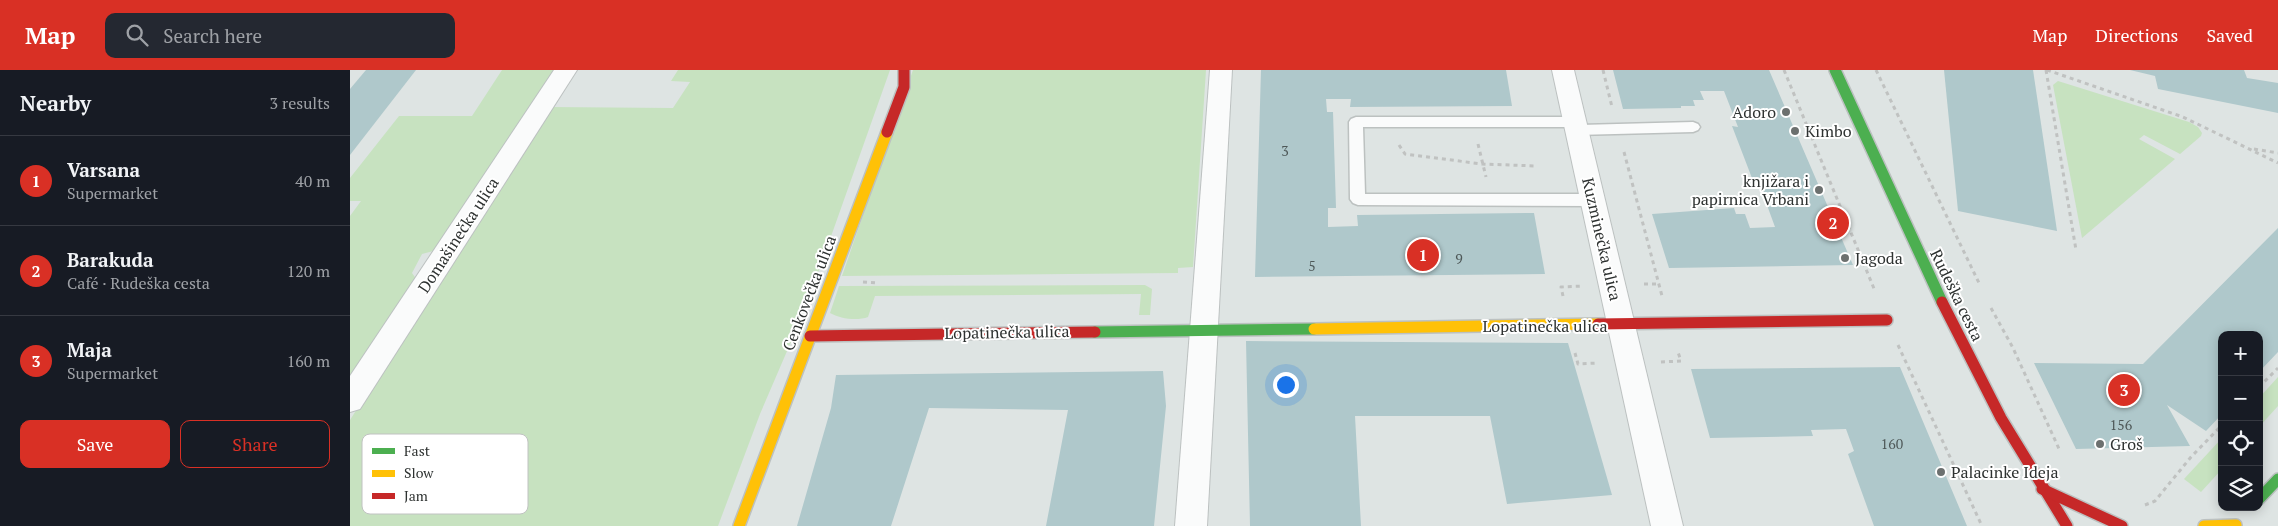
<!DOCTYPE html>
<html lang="en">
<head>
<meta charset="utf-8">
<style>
	body { margin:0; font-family:"PT Serif",serif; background:#242831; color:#f1f3f6 }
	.controls { position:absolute; right:15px; bottom:15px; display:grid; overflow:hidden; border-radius:10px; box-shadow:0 2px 12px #0003 }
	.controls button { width:45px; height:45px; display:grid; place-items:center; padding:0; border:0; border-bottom:1px solid #363941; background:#171b24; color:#f1f3f6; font:25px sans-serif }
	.you { position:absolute; left:935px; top:314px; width:18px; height:18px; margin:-12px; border:4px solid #fff; border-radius:50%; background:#1a73e8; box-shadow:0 0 0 8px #1a73e833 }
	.badge { display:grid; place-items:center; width:32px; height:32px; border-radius:50%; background:#d93025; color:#fff; font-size:16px; font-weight:700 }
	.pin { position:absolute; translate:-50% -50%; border:2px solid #fff; box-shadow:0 1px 5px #0006 }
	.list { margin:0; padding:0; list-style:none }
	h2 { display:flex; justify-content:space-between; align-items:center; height:65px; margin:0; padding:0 20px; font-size:21px }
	h2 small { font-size:16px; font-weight:400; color:#9ea1a6 }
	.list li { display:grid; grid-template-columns:32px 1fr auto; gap:15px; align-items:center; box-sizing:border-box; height:90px; padding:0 20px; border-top:1px solid #363941 }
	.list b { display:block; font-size:19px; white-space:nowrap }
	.list p { margin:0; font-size:16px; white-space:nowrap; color:#9ea1a6 }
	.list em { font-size:16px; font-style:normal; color:#9ea1a6 }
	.actions { display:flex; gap:10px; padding:15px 20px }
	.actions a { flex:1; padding:11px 0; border:1px solid #d93025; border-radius:10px; text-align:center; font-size:18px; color:#d93025 }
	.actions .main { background:#d93025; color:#fff }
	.icon { flex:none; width:28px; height:28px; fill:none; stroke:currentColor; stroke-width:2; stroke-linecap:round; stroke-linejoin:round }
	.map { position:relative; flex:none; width:1928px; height:456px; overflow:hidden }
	header { display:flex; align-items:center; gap:30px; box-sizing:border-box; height:70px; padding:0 25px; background:#d93025; color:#fff }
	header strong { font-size:24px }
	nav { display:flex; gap:28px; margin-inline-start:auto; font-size:18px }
	.search { width:350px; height:45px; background:#242831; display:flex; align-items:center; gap:12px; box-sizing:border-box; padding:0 18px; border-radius:10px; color:#9ea1a6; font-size:19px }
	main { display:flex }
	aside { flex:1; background:#171b24 }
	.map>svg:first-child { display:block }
	.green { fill:#c7e2c0 }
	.building { fill:#afc8cb }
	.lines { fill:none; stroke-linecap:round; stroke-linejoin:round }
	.lane-casing { stroke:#bcc1c0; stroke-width:3 }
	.street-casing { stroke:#bcc1c0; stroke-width:2 }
	.fast-casing { stroke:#bcc1c0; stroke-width:14 }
	.slow-casing { stroke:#bcc1c0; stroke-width:14 }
	.jam-casing { stroke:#bcc1c0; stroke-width:14 }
	.path { stroke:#c0c2c1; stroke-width:3; stroke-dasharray:4 4; stroke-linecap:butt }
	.lane { fill:#fafbfb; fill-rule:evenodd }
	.street { fill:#fafbfb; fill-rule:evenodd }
	.fast { stroke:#4caf50; stroke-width:11 }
	.slow { stroke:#ffc107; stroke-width:11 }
	.jam { stroke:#c62828; stroke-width:11 }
	.poi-dot { fill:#6c706f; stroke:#fff; stroke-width:2 }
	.labels { text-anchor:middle; stroke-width:4; stroke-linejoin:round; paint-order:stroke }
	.number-label { font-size:14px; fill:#4e5858 }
	.poi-label { font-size:16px; fill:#2e3231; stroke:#fff; text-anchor:start }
	.street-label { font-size:16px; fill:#2e3231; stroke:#fff }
	.key { fill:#fff; stroke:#c0c2c1; stroke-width:1 }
	.key-label { font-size:14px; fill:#2e3231 }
</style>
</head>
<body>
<header>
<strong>Map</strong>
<div class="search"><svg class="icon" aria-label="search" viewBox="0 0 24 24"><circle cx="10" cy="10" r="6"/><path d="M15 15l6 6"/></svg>Search here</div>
<nav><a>Map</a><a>Directions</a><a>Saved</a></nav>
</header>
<main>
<aside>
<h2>Nearby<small>3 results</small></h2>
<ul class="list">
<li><span class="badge">1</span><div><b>Varsana</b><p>Supermarket</p></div><em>40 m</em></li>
<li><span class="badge">2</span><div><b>Barakuda</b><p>Café · Rudeška cesta</p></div><em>120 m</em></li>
<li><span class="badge">3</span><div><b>Maja</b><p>Supermarket</p></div><em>160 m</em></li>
</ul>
<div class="actions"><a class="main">Save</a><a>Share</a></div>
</aside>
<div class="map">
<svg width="1928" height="456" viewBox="0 0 1928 456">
	<rect width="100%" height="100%" fill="#dee4e3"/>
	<g class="green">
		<polygon points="152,0 206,0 87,180 72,184 62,203 67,210 0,310 0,146 11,131 0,131 0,108 49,46 122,46"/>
		<polygon points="328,0 540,0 456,237 410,344 368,456 0,456 0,350 200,37 323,38 340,12 321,11"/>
		<polygon points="563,0 856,0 843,197 828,198 828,203 492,206"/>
		<polygon points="1708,11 1839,52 1848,57 1852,63 1851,66 1830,84 1794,65 1789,69 1825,89 1732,168 1703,15"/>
		<path d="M795 215 802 219 800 245H789L791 224 525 226 518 247C508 251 490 249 480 243L489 216Z"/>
		<polygon points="1928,307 1928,336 1909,357 1909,328"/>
		<polygon points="1872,368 1872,399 1851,422 1834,409"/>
	</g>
	<g class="building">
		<polygon points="16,0 66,0 0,85 0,19"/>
		<polygon points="911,0 1156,0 1162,36 1000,37 1001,29 976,29 977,42 983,42 986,138 978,138 978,157 1008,156 1007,145 1184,143 1195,204 905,207"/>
		<polygon points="1263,0 1419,0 1503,195 1319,198 1302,144 1384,138 1386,144 1395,144 1400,158 1425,157 1410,116 1405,116 1382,56 1388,57 1374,21 1350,21 1354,30 1343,30 1345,36 1331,36 1331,38 1273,39"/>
		<polygon points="1594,0 1683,0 1707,161 1608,141"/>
		<polygon points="1780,0 1894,0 1897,8 1928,13 1928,43 1808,19 1805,6"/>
		<polygon points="1928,158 1928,282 1909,302 1909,265 1872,265 1872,344 1856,361 1817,335 1840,376 1726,379 1684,293 1793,294"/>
		<polygon points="896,271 1218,273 1262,425 1157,434 1140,346 1005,346 1011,456 900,456"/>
		<polygon points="1550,297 1617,456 1524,456 1498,384 1504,381 1496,359 1461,360 1463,366 1360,368 1341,299"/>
		<polygon points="813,301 816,336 804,456 696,456 718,340 579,338 541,456 447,456 481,338 486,305"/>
	</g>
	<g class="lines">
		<g class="lane-casing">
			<polygon id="lane" points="1006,47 1225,47 1230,49 1232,52 1230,55 1343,52 1348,54 1350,57 1348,60 1343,62 1226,65 1221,63 1219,60 1221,57 1013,57 1015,124 1243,124 1248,126 1251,130 1248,134 1243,136 1008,135 1003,133 1000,129 999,52 1001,49"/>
		</g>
		<g class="street-casing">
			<g id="street">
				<polygon points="204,0 227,0 10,339 0,342 0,306"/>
				<polygon points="860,0 882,0 857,456 825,456"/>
				<polygon points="1202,0 1224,0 1333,456 1301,456"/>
			</g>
		</g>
		<g class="fast-casing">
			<g id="fast">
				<polyline points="1485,0 1592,232"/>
				<polyline points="745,262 964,259"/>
				<polyline points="1909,429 1928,409"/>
			</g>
		</g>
		<g class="slow-casing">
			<g id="slow">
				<polyline points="964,259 1248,254"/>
				<polyline points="389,456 537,62"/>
				<polyline points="1854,456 1886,455"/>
			</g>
		</g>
		<g class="jam-casing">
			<g id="jam">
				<polyline points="537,62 554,17 554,0"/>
				<polyline points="1592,232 1651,348 1717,456"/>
				<polyline points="1248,254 1537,250"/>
				<polyline points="460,266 745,262"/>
				<polyline points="1692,419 1772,456"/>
			</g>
		</g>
		<g class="path">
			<polyline points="1253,0 1262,37"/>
			<polyline points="1434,0 1525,221"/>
			<polyline points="1526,0 1629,213"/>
			<polyline points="1696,0 1726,180"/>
			<polyline points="1697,0 1833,47 1928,93"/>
			<polyline points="1128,74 1136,107"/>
			<polyline points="1049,75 1055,84 1132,94 1186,96"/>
			<polyline points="1904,79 1928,83"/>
			<polyline points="1274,82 1312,226"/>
			<polyline points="513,212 527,213"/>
			<polyline points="1294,214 1308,214"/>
			<polyline points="1213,226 1211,217 1233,216"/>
			<polyline points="1641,238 1663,278 1710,381"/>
			<polyline points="1548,275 1632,456"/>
			<polyline points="1225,283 1228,294 1248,293"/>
			<polyline points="1311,292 1331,291 1328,282"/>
			<polyline points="1909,317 1928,298"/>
			<polyline points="1795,435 1805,431 1841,387 1872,355"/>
		</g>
		<use href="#lane" class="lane"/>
		<use href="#street" class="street"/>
		<use href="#fast" class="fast"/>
		<use href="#slow" class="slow"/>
		<use href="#jam" class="jam"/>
	</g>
	<g class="poi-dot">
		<circle cx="1436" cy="42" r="5"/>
		<circle cx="1445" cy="61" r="5"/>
		<circle cx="1469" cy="120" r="5"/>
		<circle cx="1495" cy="188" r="5"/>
		<circle cx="1750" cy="374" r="5"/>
		<circle cx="1591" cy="402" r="5"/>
	</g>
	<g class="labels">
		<g class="number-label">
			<text x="935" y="86">3</text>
			<text x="1109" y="194">9</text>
			<text x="962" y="201">5</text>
			<text x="1771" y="360">156</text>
			<text x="1542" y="379">160</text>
		</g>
		<g class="poi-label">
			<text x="1426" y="48" text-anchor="end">Adoro</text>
			<text x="1455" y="67">Kimbo</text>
			<text x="1459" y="117" text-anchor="end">knjižara i<tspan x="1459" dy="18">papirnica Vrbani</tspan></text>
			<text x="1505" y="194">Jagoda</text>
			<text x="1760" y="380">Groš</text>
			<text x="1601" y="408">Palacinke Ideja</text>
		</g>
		<g class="street-label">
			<text transform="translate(108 165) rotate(-57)" y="6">Domašinečka ulica</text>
			<text transform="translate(1252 169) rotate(77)" y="6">Kuzminečka ulica</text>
			<text transform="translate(459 223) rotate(-69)" y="6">Cenkovečka ulica</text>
			<text transform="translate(1607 225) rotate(64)" y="6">Rudeška cesta</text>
			<text x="1195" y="262">Lopatinečka ulica</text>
			<text transform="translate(657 262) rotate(-1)" y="6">Lopatinečka ulica</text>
		</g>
	</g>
	<rect x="12" y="364" width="166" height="80" rx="8" class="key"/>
	<rect x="22" y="378" width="23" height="6" fill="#4caf50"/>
	<rect x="22" y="400" width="23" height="7" fill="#ffc107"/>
	<rect x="22" y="423" width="23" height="6" fill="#c62828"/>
	<g class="key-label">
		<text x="54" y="386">Fast</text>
		<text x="54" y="408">Slow</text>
		<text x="54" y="431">Jam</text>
	</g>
</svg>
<div class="controls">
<button>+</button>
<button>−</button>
<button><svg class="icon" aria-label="locate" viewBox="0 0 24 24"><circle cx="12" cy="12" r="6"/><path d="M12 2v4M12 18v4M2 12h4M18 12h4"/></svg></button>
<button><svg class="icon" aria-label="layers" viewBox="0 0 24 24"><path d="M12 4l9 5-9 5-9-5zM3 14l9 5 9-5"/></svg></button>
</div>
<div class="you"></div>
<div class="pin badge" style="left:1073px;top:185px">1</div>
<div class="pin badge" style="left:1483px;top:153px">2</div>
<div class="pin badge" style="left:1774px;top:320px">3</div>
</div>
</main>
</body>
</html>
